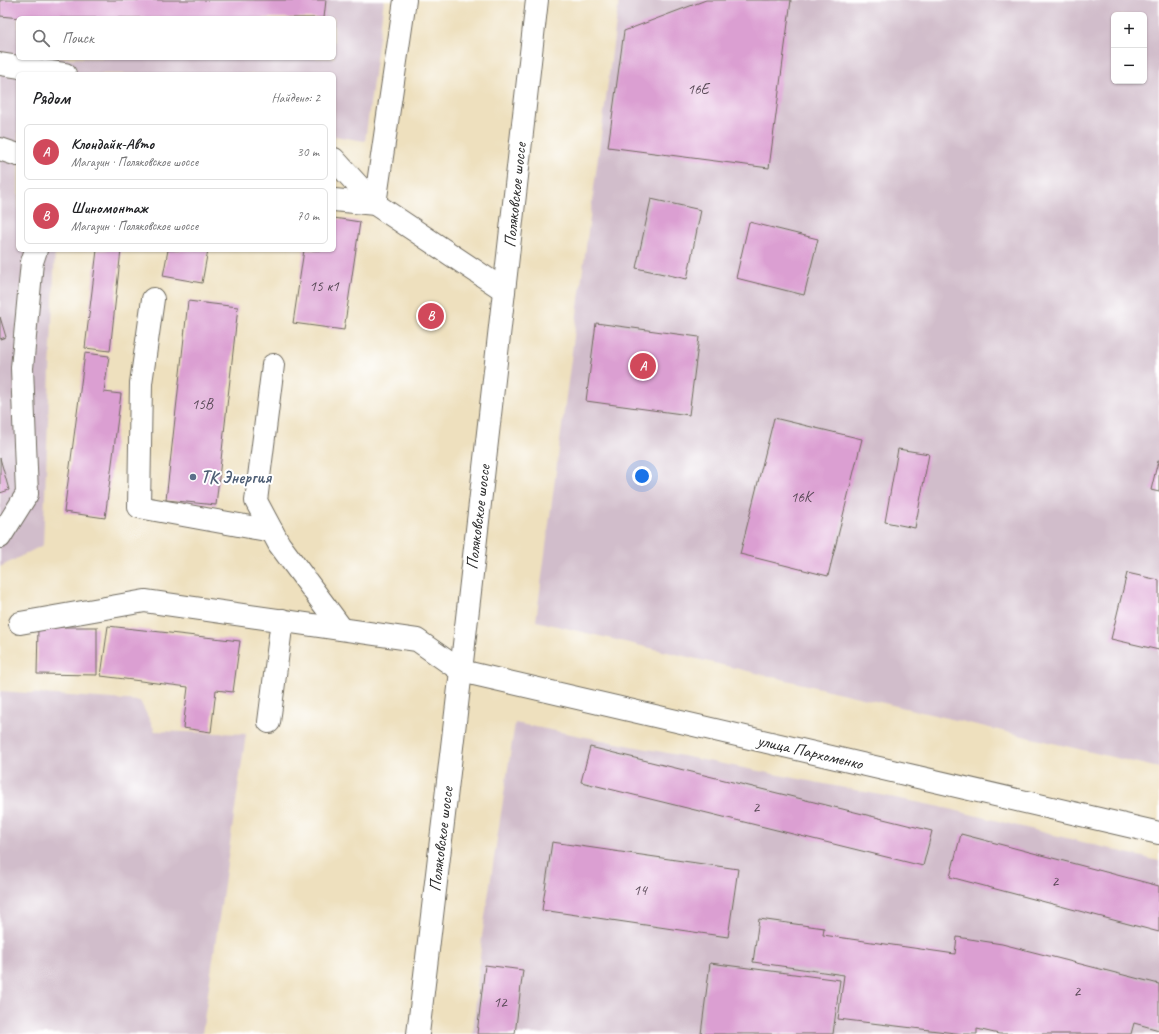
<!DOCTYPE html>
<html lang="ru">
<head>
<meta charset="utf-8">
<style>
	:root { --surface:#fff; --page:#f2f2f2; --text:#202124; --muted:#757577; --line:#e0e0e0; --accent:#d1495b }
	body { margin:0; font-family:Caveat,sans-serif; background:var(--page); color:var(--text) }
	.controls { position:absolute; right:12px; top:12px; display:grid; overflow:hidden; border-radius:6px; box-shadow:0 1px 3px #0004 }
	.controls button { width:36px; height:36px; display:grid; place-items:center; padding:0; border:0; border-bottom:1px solid var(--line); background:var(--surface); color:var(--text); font:20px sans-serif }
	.you { position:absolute; left:642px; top:476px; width:14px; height:14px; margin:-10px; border:3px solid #fff; border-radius:50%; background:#1a73e8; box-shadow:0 0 0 6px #1a73e833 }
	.badge { display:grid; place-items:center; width:26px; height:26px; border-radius:50%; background:var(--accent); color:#fff; font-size:13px; font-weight:700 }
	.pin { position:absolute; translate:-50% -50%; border:2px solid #fff; box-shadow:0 1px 4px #0006 }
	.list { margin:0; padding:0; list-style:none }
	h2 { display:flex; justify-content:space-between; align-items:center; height:52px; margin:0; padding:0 16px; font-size:17px }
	h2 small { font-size:13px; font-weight:400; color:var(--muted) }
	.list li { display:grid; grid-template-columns:26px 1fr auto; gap:12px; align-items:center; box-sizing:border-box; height:56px; margin:0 8px 8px; padding:0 8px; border:1px solid var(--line); border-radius:6px }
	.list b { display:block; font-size:15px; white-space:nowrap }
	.list p { margin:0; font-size:13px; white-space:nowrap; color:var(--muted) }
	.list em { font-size:13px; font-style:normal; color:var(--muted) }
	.icon { flex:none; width:22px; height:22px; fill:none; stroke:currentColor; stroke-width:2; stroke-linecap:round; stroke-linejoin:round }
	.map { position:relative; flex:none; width:1159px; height:1034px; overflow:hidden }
	.search { position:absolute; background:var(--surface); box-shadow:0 1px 3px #0004; left:16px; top:16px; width:320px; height:44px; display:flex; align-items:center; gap:10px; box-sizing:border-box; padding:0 14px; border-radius:6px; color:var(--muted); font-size:15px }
	.panel { position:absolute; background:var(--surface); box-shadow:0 1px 3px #0004; left:16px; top:72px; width:320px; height:180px; border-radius:6px }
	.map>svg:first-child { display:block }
	.industrial { fill:#d1bdcb; fill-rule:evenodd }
	.building { fill:#db9fd2 }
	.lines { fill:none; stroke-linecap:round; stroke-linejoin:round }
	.minor-casing { stroke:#6f6a5e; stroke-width:24 }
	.major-casing { stroke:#6f6a5e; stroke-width:24 }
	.minor { stroke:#fff; stroke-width:22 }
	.major { stroke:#fff; stroke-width:22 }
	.service-dot { fill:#5c6f8a; stroke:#fff; stroke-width:1.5 }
	.labels { text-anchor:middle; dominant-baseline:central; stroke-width:4; stroke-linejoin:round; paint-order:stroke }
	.number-label { font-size:15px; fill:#574855 }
	.street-label { font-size:17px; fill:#2b2b2b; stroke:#fff }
	.service-label { font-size:17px; font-weight:bold; fill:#4e5e75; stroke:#fff; text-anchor:start }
</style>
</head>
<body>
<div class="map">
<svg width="1159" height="1034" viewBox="0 0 1159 1034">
	<rect width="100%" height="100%" fill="#fff"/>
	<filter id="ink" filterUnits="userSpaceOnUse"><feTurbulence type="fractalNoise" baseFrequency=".025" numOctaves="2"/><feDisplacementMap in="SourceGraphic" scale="8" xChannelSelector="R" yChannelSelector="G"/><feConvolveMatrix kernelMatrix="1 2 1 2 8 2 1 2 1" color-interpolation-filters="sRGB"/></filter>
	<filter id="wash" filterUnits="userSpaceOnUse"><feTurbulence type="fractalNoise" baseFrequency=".012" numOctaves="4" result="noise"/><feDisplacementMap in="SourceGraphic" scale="16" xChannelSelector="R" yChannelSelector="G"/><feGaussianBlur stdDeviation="0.9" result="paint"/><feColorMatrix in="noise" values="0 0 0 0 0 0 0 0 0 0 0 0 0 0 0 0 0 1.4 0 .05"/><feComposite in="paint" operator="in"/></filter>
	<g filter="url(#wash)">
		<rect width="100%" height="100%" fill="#eee0be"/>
		<!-- industrial -->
		<g class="industrial">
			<path d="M0 0H384L365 141 334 136V74H18V250H55L43 545 0 567ZM18 18H334V58H18Z"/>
			<path d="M619 0H1159V768L536 621ZM1114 15H1144V81H1114Z"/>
			<polygon points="0,691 140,701 155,731 246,734 202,1034 0,1034"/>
			<polygon points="515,723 941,807 1159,861 1159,1034 473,1034 482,936"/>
		</g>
		<g id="blocks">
			<!-- building -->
			<g class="building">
				<polygon points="0,0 326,0 324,18 20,18 0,16"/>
				<polygon points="706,0 791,0 769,168 608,147 624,31"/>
				<polygon points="651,199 701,210 687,279 636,268"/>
				<polygon points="334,218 360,222 344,330 293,323 304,250 334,250"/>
				<polygon points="749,222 818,239 804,295 736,278"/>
				<polygon points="97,250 121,250 110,351 85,348"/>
				<polygon points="168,250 208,250 202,283 163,276"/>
				<polygon points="188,301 238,307 216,505 166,500"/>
				<polygon points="0,317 6,337 0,339"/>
				<polygon points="596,323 699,337 689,415 586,401"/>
				<polygon points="85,353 109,356 104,392 121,394 105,518 64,512"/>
				<polygon points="774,418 862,439 828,576 740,554"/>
				<polygon points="898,449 929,454 915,528 885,522"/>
				<polygon points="0,458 9,490 0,493"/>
				<polygon points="1158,461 1159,461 1159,492 1151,490"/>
				<polygon points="1127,573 1159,580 1159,650 1111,639"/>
				<polygon points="108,626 240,641 233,692 216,690 211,732 183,728 188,687 101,676"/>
				<polygon points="38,627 97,627 97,675 37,674"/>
				<polygon points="590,747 932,831 923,866 581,782"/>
				<polygon points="961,834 1159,886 1159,932 950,877"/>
				<polygon points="552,842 738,869 728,937 542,910"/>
				<polygon points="759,919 824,928 823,935 955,954 957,937 1002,944 1159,984 1159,1030 1134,1023 1131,1034 999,1034 977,1029 977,1034 963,1034 838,1019 844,975 753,962"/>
				<polygon points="710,963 840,980 833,1034 701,1034"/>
				<polygon points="485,965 523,970 515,1034 477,1034"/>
			</g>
		</g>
	</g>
	<g filter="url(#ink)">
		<use href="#blocks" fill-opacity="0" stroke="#6f6a5e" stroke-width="1"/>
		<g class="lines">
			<!-- minor casing -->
			<g class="minor-casing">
				<g id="minor">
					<polyline points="0,64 65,74"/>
					<polyline points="0,149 18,155"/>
					<polyline points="334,159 375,204"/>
					<polyline points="334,200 375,204 504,290"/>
					<polyline points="375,204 405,0"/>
					<polyline points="153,299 141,383 139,507 272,531"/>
					<polyline points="273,365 256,501 279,544 342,629"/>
					<polyline points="0,537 27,494 22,368 32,262 36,250"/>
					<polyline points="20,623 145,601 417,640 461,671 1159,833"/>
					<polyline points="269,722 282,620"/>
				</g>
			</g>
			<!-- major casing -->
			<g class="major-casing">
				<polyline id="major" points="418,1034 461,671 537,0"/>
			</g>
			<!-- minor -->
			<use href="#minor" class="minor"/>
			<!-- major -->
			<use href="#major" class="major"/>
		</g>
	</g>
	<!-- markers -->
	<circle class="service-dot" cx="193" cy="477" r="4"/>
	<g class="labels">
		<!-- number labels -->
		<g class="number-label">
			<text x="698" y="89">16Е</text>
			<text x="324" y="286">15 к1</text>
			<text x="202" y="404">15В</text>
			<text x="801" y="497">16К</text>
			<text x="756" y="807">2</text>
			<text x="1055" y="881">2</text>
			<text x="640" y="890">14</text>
			<text x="1077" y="991">2</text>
			<text x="500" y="1002">12</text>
		</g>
		<!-- street labels -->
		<g class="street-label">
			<text transform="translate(515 195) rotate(-84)">Поляковское шоссе</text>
			<text transform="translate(478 517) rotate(-83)">Поляковское шоссе</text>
			<text transform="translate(810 752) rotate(13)">улица Пархоменко</text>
			<text transform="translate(441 839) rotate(-83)">Поляковское шоссе</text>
		</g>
		<!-- service labels -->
		<g class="service-label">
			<text x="201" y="477">ТК Энергия</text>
		</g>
	</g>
</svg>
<div class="controls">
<button>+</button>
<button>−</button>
</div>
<div class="you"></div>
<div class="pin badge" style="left:643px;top:366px">A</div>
<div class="pin badge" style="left:431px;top:316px">B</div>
<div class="search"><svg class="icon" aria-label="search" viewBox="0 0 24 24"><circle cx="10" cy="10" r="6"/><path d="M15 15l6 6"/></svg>Поиск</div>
<section class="panel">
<h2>Рядом<small>Найдено: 2</small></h2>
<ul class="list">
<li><span class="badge">A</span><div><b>Клондайк-Авто</b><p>Магазин · Поляковское шоссе</p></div><em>30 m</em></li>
<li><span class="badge">B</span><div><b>Шиномонтаж</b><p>Магазин · Поляковское шоссе</p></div><em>70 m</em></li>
</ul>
</section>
</div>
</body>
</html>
